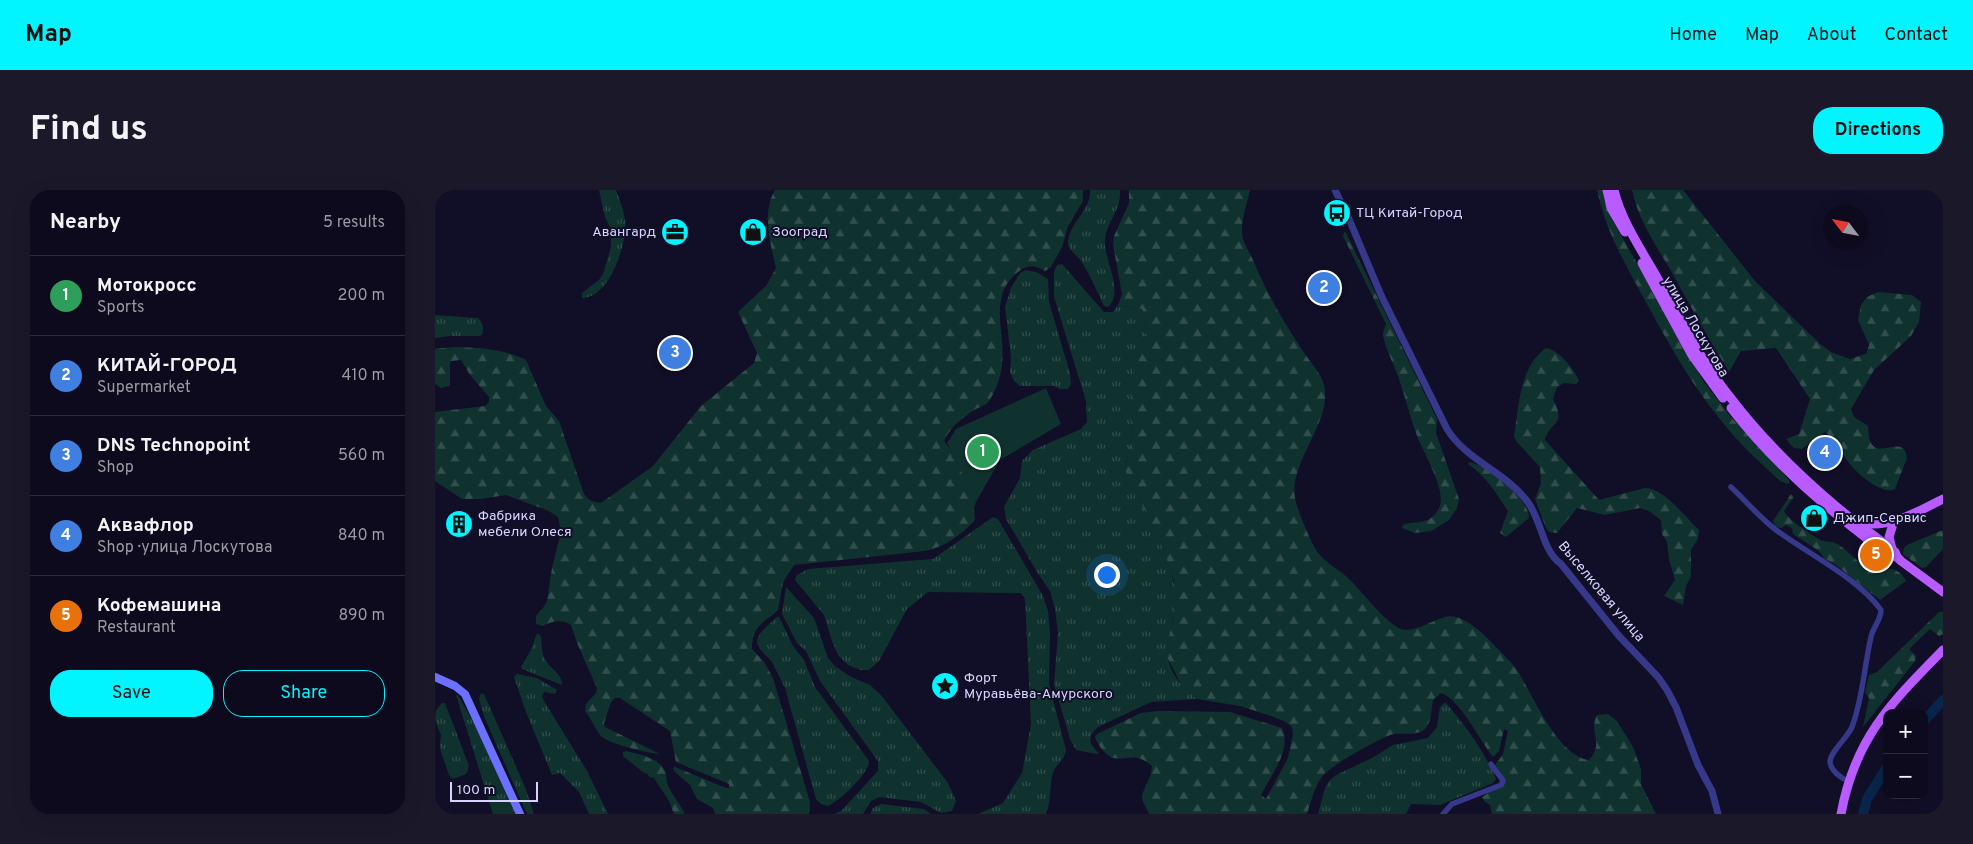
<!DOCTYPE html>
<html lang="en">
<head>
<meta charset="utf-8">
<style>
	:root { --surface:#0d0a1d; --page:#1b182a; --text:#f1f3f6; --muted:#9a9aa4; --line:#2d2b3b; --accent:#00f5ff }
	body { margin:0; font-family:Overpass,sans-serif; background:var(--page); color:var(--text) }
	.controls { position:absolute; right:15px; bottom:15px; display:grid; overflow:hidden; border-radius:10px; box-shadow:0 5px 20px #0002 }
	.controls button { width:45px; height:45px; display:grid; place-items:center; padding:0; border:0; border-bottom:1px solid var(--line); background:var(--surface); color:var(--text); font:25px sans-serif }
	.compass { position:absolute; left:1388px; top:15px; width:45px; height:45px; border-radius:50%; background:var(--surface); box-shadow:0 5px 20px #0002; rotate:302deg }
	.scale { position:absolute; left:15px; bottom:12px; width:88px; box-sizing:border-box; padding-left:5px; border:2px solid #d6d4ff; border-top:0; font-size:14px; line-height:18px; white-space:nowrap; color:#d6d4ff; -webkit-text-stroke:4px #110e27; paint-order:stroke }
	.you { position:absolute; left:671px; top:384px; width:18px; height:18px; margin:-12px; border:4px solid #fff; border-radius:50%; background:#1a73e8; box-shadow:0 0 0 8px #1a73e833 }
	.badge { display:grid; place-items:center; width:32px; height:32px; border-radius:50%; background:var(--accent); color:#fff; font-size:16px; font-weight:700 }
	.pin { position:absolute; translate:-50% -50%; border:2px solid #fff; box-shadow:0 1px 5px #0006 }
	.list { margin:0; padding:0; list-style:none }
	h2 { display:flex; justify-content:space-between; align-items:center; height:65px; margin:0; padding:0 20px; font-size:21px }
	h2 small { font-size:16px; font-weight:400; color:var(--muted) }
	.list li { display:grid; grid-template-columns:32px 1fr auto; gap:15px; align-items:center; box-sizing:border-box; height:80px; padding:0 20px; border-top:1px solid var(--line) }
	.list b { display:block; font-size:19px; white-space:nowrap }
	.list p { margin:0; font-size:16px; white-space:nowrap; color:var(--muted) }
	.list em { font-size:16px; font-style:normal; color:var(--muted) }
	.actions { display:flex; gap:10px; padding:15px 20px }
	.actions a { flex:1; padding:11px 0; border:1px solid var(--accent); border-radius:20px; text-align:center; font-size:18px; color:var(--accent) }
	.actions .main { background:var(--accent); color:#111 }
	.map { position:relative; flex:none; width:1508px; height:624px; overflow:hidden; border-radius:20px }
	header { display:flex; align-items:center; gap:30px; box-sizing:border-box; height:70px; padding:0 25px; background:var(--accent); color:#111 }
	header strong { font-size:24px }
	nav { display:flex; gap:28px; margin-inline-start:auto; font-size:18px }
	.intro { display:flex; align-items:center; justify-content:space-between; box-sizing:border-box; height:120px; padding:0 30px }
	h1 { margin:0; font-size:35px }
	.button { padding:12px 22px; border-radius:20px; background:var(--accent); color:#111; font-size:18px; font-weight:700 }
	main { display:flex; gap:30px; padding:0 30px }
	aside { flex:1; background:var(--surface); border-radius:20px; box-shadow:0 5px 20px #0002 }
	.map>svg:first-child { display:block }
	.grass { fill:url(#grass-tufts) }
	.forest { fill:url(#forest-firs) }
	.pitch { fill:#10322f }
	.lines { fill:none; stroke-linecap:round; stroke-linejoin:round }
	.river { stroke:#09254b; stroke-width:10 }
	.minor { stroke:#363889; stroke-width:5.5 }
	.tertiary { stroke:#363889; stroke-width:7 }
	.secondary { stroke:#6b70ff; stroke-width:8 }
	.primary { stroke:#b85bff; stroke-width:9 }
	.labels { text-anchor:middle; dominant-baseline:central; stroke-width:4; stroke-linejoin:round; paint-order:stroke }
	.poi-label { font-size:14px; fill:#d6d4ff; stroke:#110e27; text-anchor:start }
	.street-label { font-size:14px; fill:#d6d4ff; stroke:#110e27 }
</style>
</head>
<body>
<header>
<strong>Map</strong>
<nav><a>Home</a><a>Map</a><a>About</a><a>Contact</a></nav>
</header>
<div class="intro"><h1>Find us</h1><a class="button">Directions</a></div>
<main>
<aside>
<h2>Nearby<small>5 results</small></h2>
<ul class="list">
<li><span class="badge" style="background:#2e9e5b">1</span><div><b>Мотокросс</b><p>Sports</p></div><em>200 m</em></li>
<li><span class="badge" style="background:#3f7fe0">2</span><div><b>КИТАЙ-ГОРОД</b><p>Supermarket</p></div><em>410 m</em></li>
<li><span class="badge" style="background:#3f7fe0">3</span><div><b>DNS Technopoint</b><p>Shop</p></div><em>560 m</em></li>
<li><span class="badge" style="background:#3f7fe0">4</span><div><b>Аквафлор</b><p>Shop · улица Лоскутова</p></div><em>840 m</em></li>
<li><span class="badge" style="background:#e8710a">5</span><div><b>Кофемашина</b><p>Restaurant</p></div><em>890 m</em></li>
</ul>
<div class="actions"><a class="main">Save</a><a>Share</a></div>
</aside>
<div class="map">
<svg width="1508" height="624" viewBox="0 0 1508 624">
	<defs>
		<pattern id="grass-tufts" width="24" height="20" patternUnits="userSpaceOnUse" patternTransform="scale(1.25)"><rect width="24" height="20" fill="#10322f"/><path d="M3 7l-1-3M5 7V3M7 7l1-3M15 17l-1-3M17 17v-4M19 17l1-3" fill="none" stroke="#324f4e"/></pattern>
		<pattern id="forest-firs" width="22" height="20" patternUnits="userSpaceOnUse" patternTransform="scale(1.25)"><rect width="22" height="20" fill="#10322f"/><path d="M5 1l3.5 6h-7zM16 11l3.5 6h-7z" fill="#324f4e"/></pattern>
	</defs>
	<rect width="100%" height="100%" fill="#110e27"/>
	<!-- grass -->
	<g class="grass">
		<path d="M164 0H181C184 9 189 20 190 30 193 52 175 108 147 108V103L164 90 168 84 176 57V39L170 27Z"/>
		<path d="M655 0H685C685 5 685 11 683 16 679 27 669 40 670 53 670 70 689 103 673 117L669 116C662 101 655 85 646 71 643 66 633 60 633 53 634 32 656 21 655 0Z"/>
		<path d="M627 74 669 122H678L683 115 707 119C717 141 704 161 700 182 695 204 698 226 696 248 695 260 690 270 691 282 697 292 701 303 706 313 718 338 733 363 738 390 749 443 706 464 762 509L716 512 665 536C658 541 654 545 656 554L664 564H662L641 560 635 549 619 494 623 443 620 419 615 401 602 382 571 329 569 317 585 288 587 271 598 260 646 239 652 232 651 211 619 107V82L622 75Z"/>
		<polygon points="591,80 601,82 613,89 614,112 635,183 636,194 633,199 625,199 619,196 585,196 579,191 575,182 576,167 570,117 576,98 585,83"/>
		<path d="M0 125 43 128C48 133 49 138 47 145L44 146H14L0 148Z"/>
		<path d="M558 327 563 329 608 406 613 421 615 443 614 494 631 560C630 569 623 573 619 580 614 590 617 610 611 624H543L568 613 587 583 596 534 590 409 586 403 493 402 472 419 444 471 434 480H425L413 475 403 465 397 451 389 425 360 390 361 386 373 379 498 369Z"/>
		<polygon points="351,397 379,428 393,468 401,477 416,487 435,495 446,505 513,593 521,611 517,621 506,623 486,612 444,607 436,611 428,624 399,624 406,621 443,581 443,571 385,491 371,461 362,453 347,424"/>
		<path d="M342 427H344L358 456 369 470 380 497 434 571C434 584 404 611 393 616L386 614 381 609 350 498 337 472 325 459 322 453 323 447 327 441Z"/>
		<path d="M102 443 106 446C107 454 106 464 111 471 116 479 128 485 127 495L87 479 86 477 96 460Z"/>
		<polygon points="82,484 102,488 122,500 120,504 109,502 107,506 109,511 152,581 173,624 154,624 144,602 125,583 117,585 91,522 79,487"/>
		<polygon points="46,503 49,504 90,597 99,624 93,624 90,620 49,526 44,509"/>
		<polygon points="23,505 47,548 80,624 58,624 22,508 21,506"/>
		<polygon points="7,513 10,513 34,576 31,584 18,589 14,585 6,562 5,555 6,545 0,530 1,520"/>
		<path d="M1009 513H1011C1031 537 1049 560 1061 589L1058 593 1005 615 976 614 971 624H883L890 598 894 591 901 585 937 568 958 555 993 548 1002 537 1005 517Z"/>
		<polygon points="446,614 489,619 496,624 435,624 438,618"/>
	</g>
	<!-- forest -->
	<g class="forest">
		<path d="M340 0H648V11L633 36 627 57 616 77 610 81C599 75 593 74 583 82 552 106 571 143 567 175 566 186 560 203 554 211 551 215 545 217 541 219 528 227 515 237 509 251L544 299 539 319 540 330C527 344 510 357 490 361L359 375 348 392 343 420C328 434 317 435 317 459L329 472 338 488 375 612 374 624H280L278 618 262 609 255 595 239 581 238 578 240 577 291 598H294V594L241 572 235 541 185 508H180L176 512 169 533 170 537 225 564C214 563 172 554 165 545 159 537 156 528 150 521L151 514 161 503 162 498 142 453 136 435C127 429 117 431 108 436L101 434V426L108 418 112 411 117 378 126 342 123 327 114 321 71 305 46 309H27L0 291V222L50 216 54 212V207L35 185 26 170 16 171 15 173V196L6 198 0 194V159C25 155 69 158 91 170L111 216 124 231 149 304C154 311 158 312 166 313L218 276 266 216 319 173 322 163 303 122 331 96 341 78C336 55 326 22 340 0Z"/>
		<path d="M694 0H815C812 16 804 33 808 49 810 56 815 63 818 70 831 101 847 130 866 158 872 168 880 176 886 187 905 225 853 269 860 308 862 319 877 356 884 364 892 374 905 380 914 389 927 401 950 433 966 439 973 441 979 439 985 437 993 434 1002 429 1010 427 1029 422 1052 448 1064 460 1070 466 1077 473 1082 480 1098 505 1123 567 1154 570 1170 553 1153 541 1162 525L1173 524 1182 531 1198 557 1206 579V594L1221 624H1057L1055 615 1050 612 1047 607 1069 593 1060 575 1068 564 1073 541 1069 539 1064 561 1058 567C1046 552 1024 508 1006 503L998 510C996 519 997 532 990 539 982 546 969 543 959 544 946 547 894 576 886 588 879 598 876 612 872 624H714C712 619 708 613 707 608 706 602 717 588 717 576 699 561 695 571 678 568 671 566 661 553 660 546L664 543 706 523 723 521 795 522 847 538C857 560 836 585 826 605L831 609 853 568 858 544 857 537 851 532 836 526 805 516 762 509 747 496 732 467V454L738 430 739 391 728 358 691 282C690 270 695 260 696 248 698 228 694 206 698 186 703 164 717 142 707 119L683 115 687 104 678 55 679 46 694 13Z"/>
		<path d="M1162 0H1168L1169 10 1178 31 1269 192 1296 227 1353 289 1355 292 1353 294 1345 291C1326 273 1305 255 1289 234 1256 195 1231 149 1207 105 1187 68 1171 41 1162 0Z"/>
		<path d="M1197 0H1248L1320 91 1385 154 1396 162 1415 169 1431 164 1434 155 1423 130 1426 115 1432 107 1443 102 1477 105 1486 112 1484 132 1476 146 1439 180 1416 219 1419 227 1433 236C1434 241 1433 249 1436 253 1445 269 1469 243 1472 268L1460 299C1447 306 1422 283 1414 273 1406 262 1401 250 1390 242L1371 256 1367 259 1359 258 1351 249 1364 244 1375 209 1341 158 1306 161 1294 182C1273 148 1254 114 1235 79 1220 54 1203 29 1197 0Z"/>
		<path d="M910 41 1002 229 1001 243 1024 309 1022 318 1014 330 996 341 980 343 967 338 968 335C982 330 995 336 1004 318 1013 302 987 260 981 243 975 227 971 209 965 192 961 178 950 159 948 145 948 141 950 138 951 134L908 46Z"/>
		<path d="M1111 158C1123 159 1140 180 1144 191L1141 194 1129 193 1122 197 1118 209C1132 237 1116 229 1110 250L1164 310 1210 298C1229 298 1250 327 1264 340L1263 349 1256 360V386L1251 396 1248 415 1229 406 1240 390 1234 369 1232 352 1227 344 1226 330 1214 321 1205 318 1170 325 1142 318 1122 343 1114 342 1111 338 1100 309 1106 293 1105 277 1081 251 1079 246C1084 217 1084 177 1111 158Z"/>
		<path d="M1034 272C1052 275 1095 310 1094 328L1071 347 1065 343 1073 321C1061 303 1051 286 1033 274Z"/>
		<path d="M1356 304 1359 307 1349 321C1351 328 1380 348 1388 351 1392 352 1396 351 1400 353 1410 357 1417 368 1428 374 1443 381 1462 372 1471 391L1445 410 1401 375 1389 368 1384 361 1358 344 1357 338 1351 335 1346 338 1340 336 1338 331Z"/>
		<polygon points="1508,340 1508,359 1491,377 1487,378 1468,364 1469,358 1472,355"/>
		<polygon points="1504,422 1508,422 1508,444 1504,446 1495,439 1475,458 1475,460 1481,466 1480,471 1428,537 1434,508 1430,502 1434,485 1441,483"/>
		<path d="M191 561C204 564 224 568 230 581 232 586 231 591 233 596 238 606 245 614 250 624H239L234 611 219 588 214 587 213 584 209 583 188 566V562Z"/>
	</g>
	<!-- pitch -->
	<polygon class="pitch" points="611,198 626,234 565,270 541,312 512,253 521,239"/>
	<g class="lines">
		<!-- river -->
		<g class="river">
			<polyline points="1489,531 1508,510"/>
			<polyline points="1428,624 1432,609 1452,577"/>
		</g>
		<!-- minor -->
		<g class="minor">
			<path d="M1296 297C1311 311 1325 328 1341 340 1373 364 1423 388 1446 420 1446 430 1438 437 1436 447 1429 477 1428 508 1417 537 1413 547 1395 562 1395 572 1396 581 1406 588 1413 591"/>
			<path d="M1008 624 1017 614 1066 595 1068 591C1066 586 1059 580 1056 574"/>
		</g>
		<!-- tertiary -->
		<path class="tertiary" d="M900 0 914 29 946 105 1012 239C1032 271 1069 281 1092 311 1107 330 1107 361 1126 374L1184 446 1223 487 1232 500 1241 517 1263 575 1277 601 1283 624"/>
		<!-- secondary -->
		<polyline class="secondary" points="0,487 20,496 30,504 85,624"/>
		<!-- primary -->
		<g class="primary">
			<polyline points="1172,0 1176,18 1190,42"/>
			<path d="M1179 0C1187 33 1208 62 1224 91 1246 131 1266 171 1295 207 1326 248 1364 285 1403 318 1421 333 1442 347 1460 362L1462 367 1466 371 1508 402"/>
			<polyline points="1207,73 1257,165 1288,208"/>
			<path d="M1296 218C1333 266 1378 307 1426 344 1436 352 1449 365 1462 367"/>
			<path d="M1423 332C1454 340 1481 322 1508 309"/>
			<polyline points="1457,359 1454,347 1459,331"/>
			<path d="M1406 624C1420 548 1456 513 1508 460"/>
		</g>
	</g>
	<!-- icons -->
	<defs>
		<g id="bus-disc" transform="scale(1.4375)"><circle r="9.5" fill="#00f5ff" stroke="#110e27"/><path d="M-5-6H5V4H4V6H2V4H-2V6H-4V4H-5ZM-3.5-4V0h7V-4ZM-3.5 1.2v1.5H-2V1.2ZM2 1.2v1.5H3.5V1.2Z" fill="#111"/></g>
		<g id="office-disc" transform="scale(1.4375)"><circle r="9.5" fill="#00f5ff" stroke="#110e27"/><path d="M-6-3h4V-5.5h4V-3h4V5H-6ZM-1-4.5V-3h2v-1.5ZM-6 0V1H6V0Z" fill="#111"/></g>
		<g id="shop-disc" transform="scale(1.4375)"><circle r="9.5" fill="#00f5ff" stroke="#110e27"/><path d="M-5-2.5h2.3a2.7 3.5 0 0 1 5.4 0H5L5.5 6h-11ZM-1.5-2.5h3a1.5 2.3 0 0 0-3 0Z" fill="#111"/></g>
		<g id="building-disc" transform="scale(1.4375)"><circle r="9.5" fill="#00f5ff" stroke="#110e27"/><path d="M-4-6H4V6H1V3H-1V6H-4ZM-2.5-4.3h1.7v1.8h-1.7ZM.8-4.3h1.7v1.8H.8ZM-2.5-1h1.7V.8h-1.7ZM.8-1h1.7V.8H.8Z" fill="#111"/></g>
		<g id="sight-disc" transform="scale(1.4375)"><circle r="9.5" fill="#00f5ff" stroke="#110e27"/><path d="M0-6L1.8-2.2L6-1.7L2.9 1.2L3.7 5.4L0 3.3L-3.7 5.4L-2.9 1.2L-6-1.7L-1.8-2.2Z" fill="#111"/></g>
	</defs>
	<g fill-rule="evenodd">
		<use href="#bus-disc" x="902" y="23"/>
		<use href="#office-disc" x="240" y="42"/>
		<use href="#shop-disc" x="318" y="42"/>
		<use href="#shop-disc" x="1379" y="328"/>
		<use href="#building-disc" x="24" y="334"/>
		<use href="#sight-disc" x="510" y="496"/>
	</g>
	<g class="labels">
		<!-- poi labels -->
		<g class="poi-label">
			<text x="921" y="23">ТЦ Китай-Город</text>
			<text x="221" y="42" text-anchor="end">Авангард</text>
			<text x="337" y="42">Зооград</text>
			<text x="43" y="326">Фабрика<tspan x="43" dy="16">мебели Олеся</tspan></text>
			<text x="1398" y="328">Джип-Сервис</text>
			<text x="529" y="488">Форт<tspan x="529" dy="16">Муравьёва-Амурского</tspan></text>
		</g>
		<!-- street labels -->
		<g class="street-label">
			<text transform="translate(1260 137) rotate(59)">улица Лоскутова</text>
			<text transform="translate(1166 402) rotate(50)">Выселковая улица</text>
		</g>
	</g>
</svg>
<div class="controls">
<button>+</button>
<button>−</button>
</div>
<svg class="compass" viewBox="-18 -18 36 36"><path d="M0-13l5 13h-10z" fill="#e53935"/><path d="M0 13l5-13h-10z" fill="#9a9aa4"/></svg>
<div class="scale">100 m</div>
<div class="you"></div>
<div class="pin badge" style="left:548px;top:262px;background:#2e9e5b">1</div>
<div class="pin badge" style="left:889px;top:98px;background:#3f7fe0">2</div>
<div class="pin badge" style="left:240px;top:163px;background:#3f7fe0">3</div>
<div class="pin badge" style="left:1390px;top:263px;background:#3f7fe0">4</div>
<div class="pin badge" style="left:1441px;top:365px;background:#e8710a">5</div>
</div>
</main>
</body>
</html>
